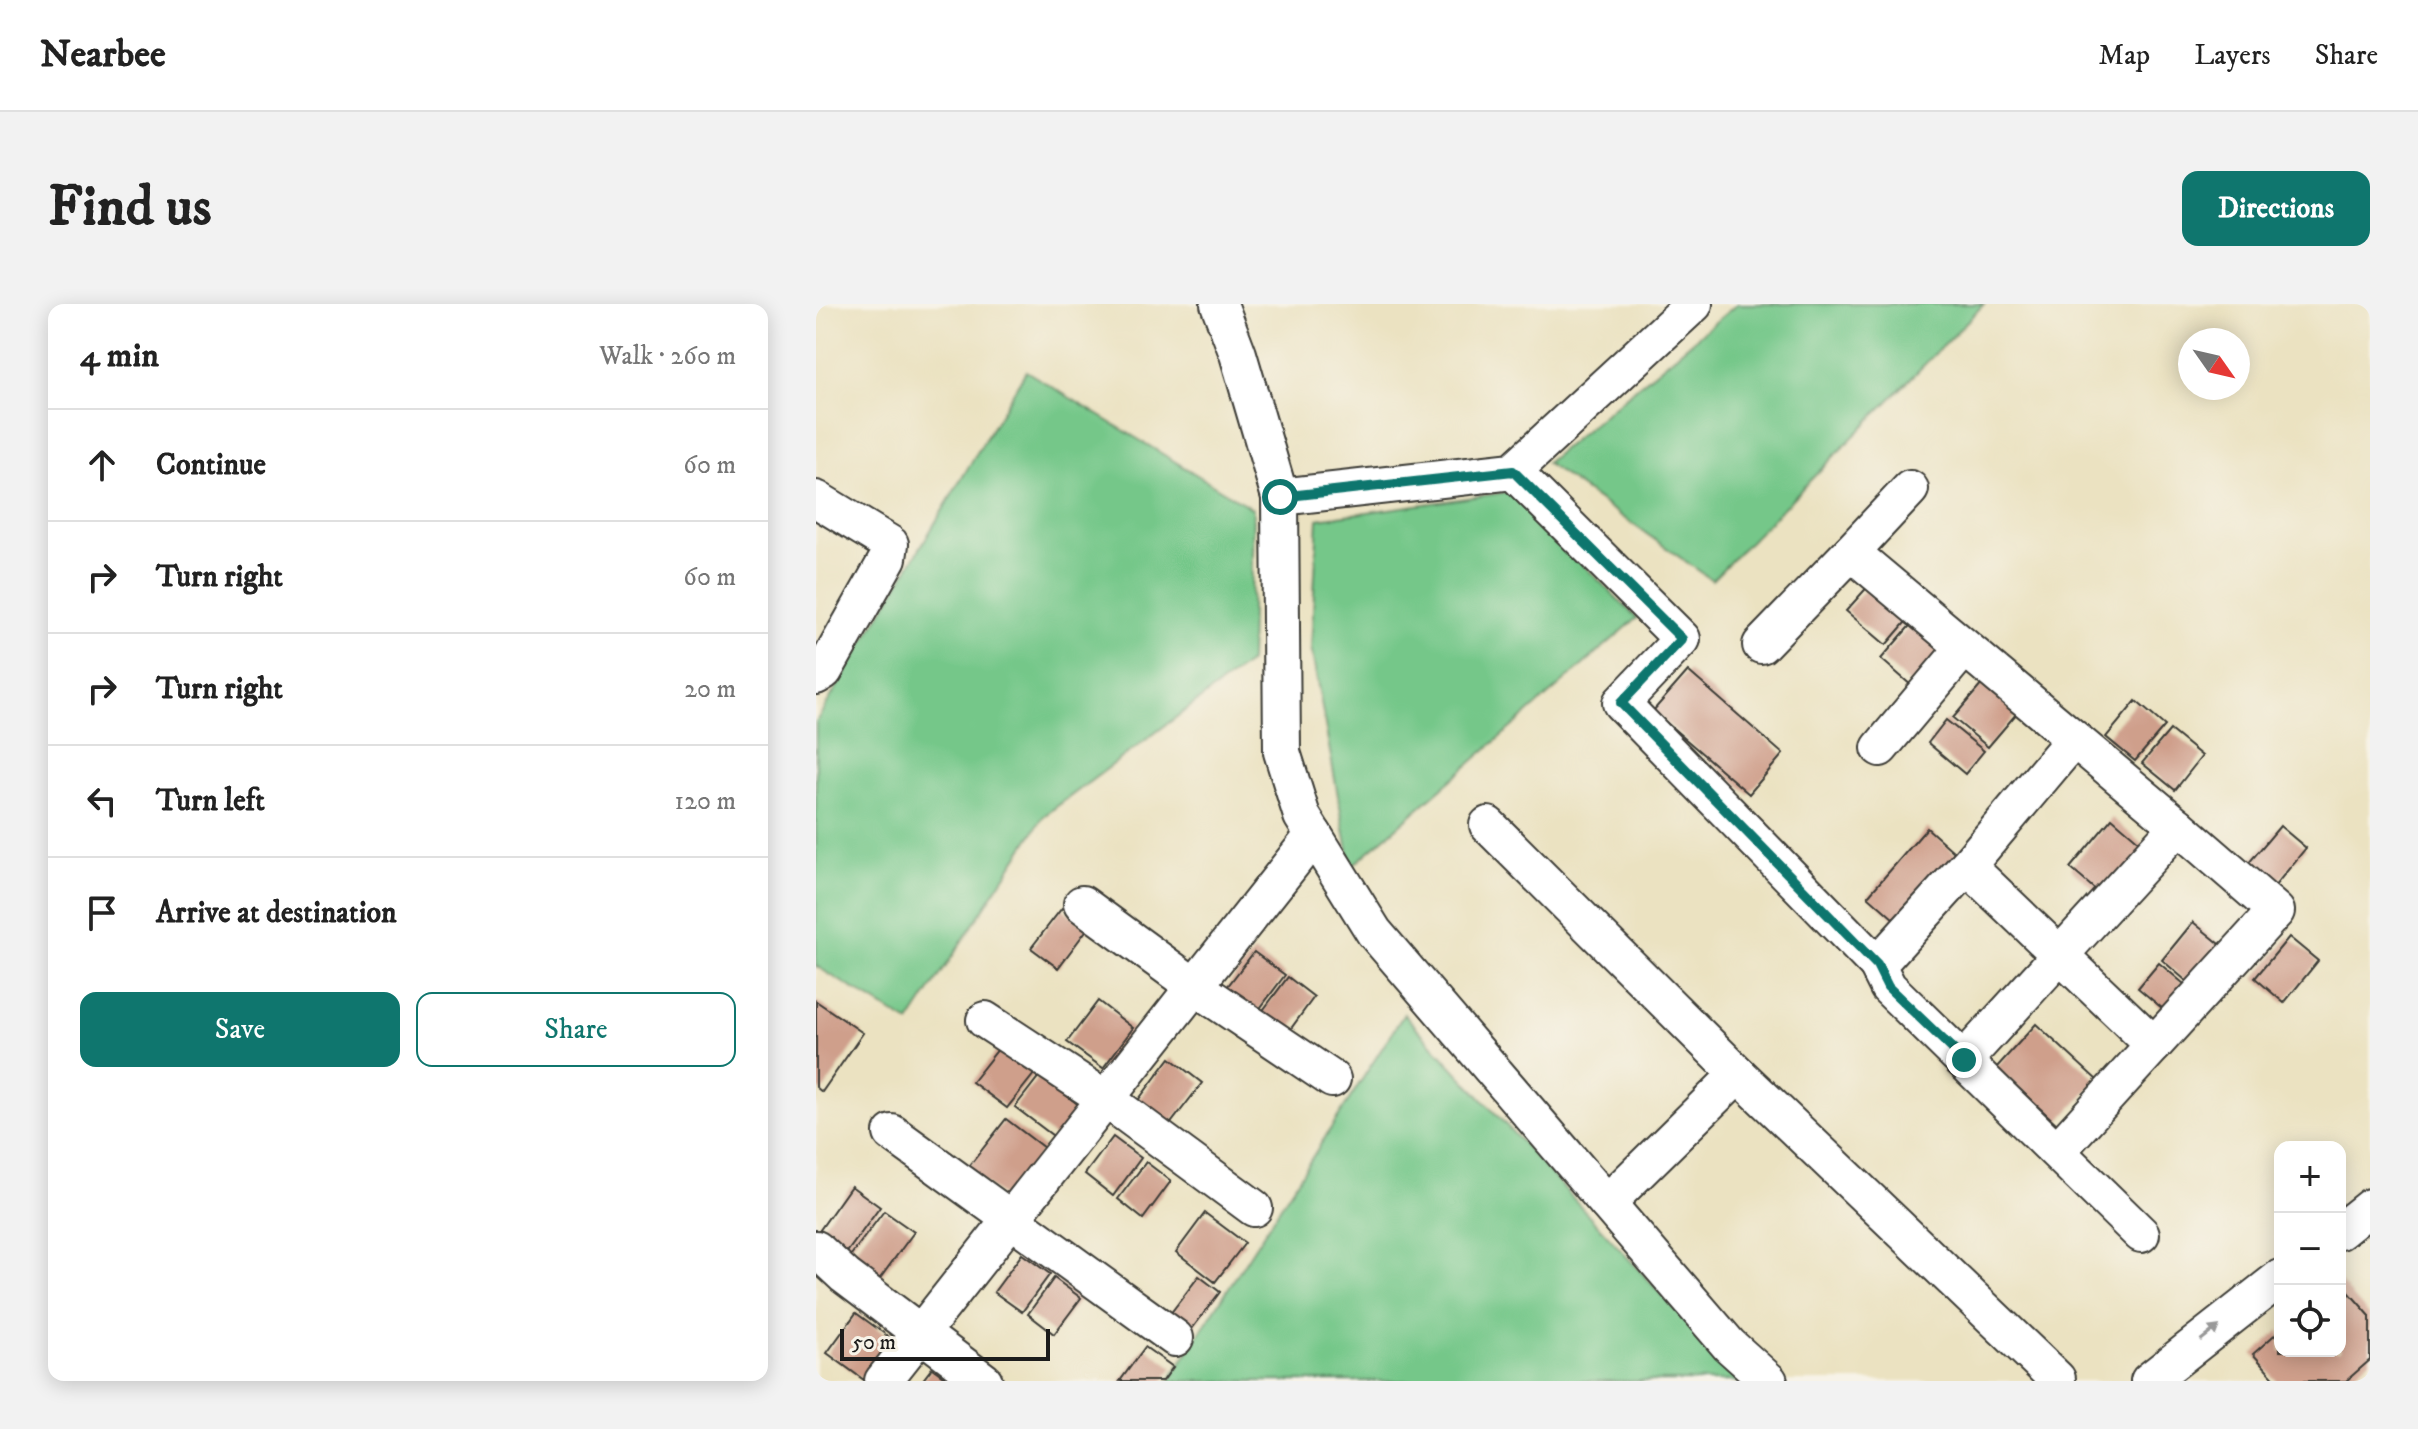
<!DOCTYPE html>
<html lang="en">
<head>
<meta charset="utf-8">
<style>
	:root { --surface:#fff; --page:#f2f2f2; --text:#222; --muted:#767676; --line:#e0e0e0; --accent:#0f766e }
	body { margin:0; font-family:"IM FELL DW Pica",serif; background:var(--page); color:var(--text) }
	.controls { position:absolute; right:24px; bottom:24px; display:grid; overflow:hidden; border-radius:16px; box-shadow:0 4px 20px #0003 }
	.controls button { width:72px; height:72px; display:grid; place-items:center; padding:0; border:0; border-bottom:2px solid var(--line); background:var(--surface); color:var(--text); font:40px sans-serif }
	.compass { position:absolute; left:1362px; top:24px; width:72px; height:72px; border-radius:50%; background:var(--surface); box-shadow:0 4px 20px #0003; rotate:124deg }
	.scale { position:absolute; left:24px; bottom:20px; width:210px; box-sizing:border-box; padding-left:8px; border:4px solid #1c1c1c; border-top:0; font-size:22px; line-height:28px; white-space:nowrap; color:#1c1c1c; -webkit-text-stroke:6px #f7f3e8; paint-order:stroke }
	.stop { position:absolute; width:24px; height:24px; margin:-18px; border:6px solid #0f766e; border-radius:50%; background:#fff }
	.stop.end { background:#0f766e; border-color:#fff; box-shadow:0 2px 8px #0008 }
	.list { margin:0; padding:0; list-style:none }
	h2 { display:flex; justify-content:space-between; align-items:center; height:104px; margin:0; padding:0 32px; font-size:34px }
	h2 small { font-size:26px; font-weight:400; color:var(--muted) }
	.list li { display:grid; grid-template-columns:52px 1fr auto; gap:24px; align-items:center; box-sizing:border-box; height:112px; padding:0 32px; border-top:2px solid var(--line) }
	.list b { display:block; font-size:30px; white-space:nowrap }
	.list em { font-size:26px; font-style:normal; color:var(--muted) }
	.actions { display:flex; gap:16px; padding:24px 32px }
	.actions a { flex:1; padding:18px 0; border:2px solid var(--accent); border-radius:16px; text-align:center; font-size:28px; color:var(--accent) }
	.actions .main { background:var(--accent); color:#fff }
	.icon { flex:none; width:44px; height:44px; fill:none; stroke:currentColor; stroke-width:2; stroke-linecap:round; stroke-linejoin:round }
	.map { position:relative; flex:none; width:1554px; height:1077px; overflow:hidden; border-radius:16px }
	header { display:flex; align-items:center; gap:48px; box-sizing:border-box; height:112px; padding:0 40px; background:var(--surface); border-bottom:2px solid var(--line) }
	header strong { font-size:38px }
	nav { display:flex; gap:44px; margin-inline-start:auto; font-size:28px }
	.intro { display:flex; align-items:center; justify-content:space-between; box-sizing:border-box; height:192px; padding:0 48px }
	h1 { margin:0; font-size:56px }
	.button { padding:20px 36px; border-radius:16px; background:var(--accent); color:#fff; font-size:28px; font-weight:700 }
	main { display:flex; gap:48px; padding:0 48px }
	aside { flex:1; background:var(--surface); border-radius:16px; box-shadow:0 4px 20px #0003 }
	.map>svg:first-child { display:block }
	.green { fill:#75c789; stroke:#487252; stroke-width:2 }
	.building { fill:#cf9f8b }
	.lines { fill:none; stroke-linecap:round; stroke-linejoin:round }
	.minor-casing { stroke:#3b3a35; stroke-width:40 }
	.minor { stroke:#fff; stroke-width:36 }
	.oneway { fill:#999 }
	.route { stroke:#0f766e; stroke-width:10 }
</style>
</head>
<body>
<header>
<strong>Nearbee</strong>
<nav><a>Map</a><a>Layers</a><a>Share</a></nav>
</header>
<div class="intro"><h1>Find us</h1><a class="button">Directions</a></div>
<main>
<aside>
<h2>4 min<small>Walk · 260 m</small></h2>
<ul class="list">
<li><svg class="icon" aria-label="ahead" viewBox="0 0 24 24"><path d="M12 20V5M6 11l6-6 6 6"/></svg><div><b>Continue</b></div><em>60 m</em></li>
<li><svg class="icon" aria-label="right" viewBox="0 0 24 24"><path d="M7 20v-9h11M14 6l5 5-5 5"/></svg><div><b>Turn right</b></div><em>60 m</em></li>
<li><svg class="icon" aria-label="right" viewBox="0 0 24 24"><path d="M7 20v-9h11M14 6l5 5-5 5"/></svg><div><b>Turn right</b></div><em>20 m</em></li>
<li><svg class="icon" aria-label="left" viewBox="0 0 24 24"><path d="M17 20v-9H6M10 6l-5 5 5 5"/></svg><div><b>Turn left</b></div><em>120 m</em></li>
<li><svg class="icon" aria-label="arrive" viewBox="0 0 24 24"><path d="M6 21V4h12l-3 4 3 4H6"/></svg><div><b>Arrive at destination</b></div></li>
</ul>
<div class="actions"><a class="main">Save</a><a>Share</a></div>
</aside>
<div class="map">
<svg width="1554" height="1077" viewBox="0 0 1554 1077">
	<rect width="100%" height="100%" fill="#f7f3e8"/>
	<filter id="ink" filterUnits="userSpaceOnUse"><feTurbulence type="fractalNoise" baseFrequency=".0125" numOctaves="2"/><feDisplacementMap in="SourceGraphic" scale="16" xChannelSelector="R" yChannelSelector="G"/><feConvolveMatrix kernelMatrix="1 2 1 2 8 2 1 2 1" color-interpolation-filters="sRGB"/></filter>
	<filter id="wash" filterUnits="userSpaceOnUse"><feTurbulence type="fractalNoise" baseFrequency=".006" numOctaves="4" result="noise"/><feDisplacementMap in="SourceGraphic" scale="32" xChannelSelector="R" yChannelSelector="G"/><feGaussianBlur stdDeviation="1.8" result="paint"/><feColorMatrix in="noise" values="0 0 0 0 0 0 0 0 0 0 0 0 0 0 0 0 0 1.4 0 .05"/><feComposite in="paint" operator="in"/></filter>
	<g filter="url(#wash)">
		<rect width="100%" height="100%" fill="#ebe2c1"/>
		<!-- green -->
		<g class="green">
			<polygon points="921,0 1168,0 896,276 730,159"/>
			<polygon points="210,67 437,205 434,358 228,512 93,719 0,662 0,418"/>
			<polygon points="693,188 821,314 535,563 495,344 502,215"/>
			<polygon points="588,710 925,1077 353,1077"/>
		</g>
		<g id="blocks">
			<!-- building -->
			<g class="building">
				<polygon points="1055,279 1094,313 1070,341 1030,307"/>
				<polygon points="1098,317 1129,344 1096,382 1065,355"/>
				<polygon points="872,367 967,450 933,490 837,407"/>
				<polygon points="1166,380 1201,409 1172,443 1137,414"/>
				<polygon points="1320,397 1349,422 1319,457 1290,433"/>
				<polygon points="1130,416 1168,447 1149,470 1112,439"/>
				<polygon points="1354,426 1386,452 1359,486 1326,459"/>
				<polygon points="1296,514 1332,545 1290,595 1254,564"/>
				<polygon points="1464,522 1490,544 1458,583 1431,561"/>
				<polygon points="1111,524 1146,555 1087,623 1052,592"/>
				<polygon points="246,604 272,624 242,664 215,644"/>
				<polygon points="1377,618 1415,649 1383,688 1346,656"/>
				<polygon points="1473,633 1502,657 1468,699 1439,674"/>
				<polygon points="438,648 469,671 439,711 408,687"/>
				<polygon points="1343,659 1380,690 1359,715 1322,684"/>
				<polygon points="472,673 498,693 468,734 442,713"/>
				<polygon points="0,697 47,729 6,788 0,783"/>
				<polygon points="282,697 317,724 287,764 251,738"/>
				<polygon points="1220,720 1281,776 1241,820 1180,764"/>
				<polygon points="183,744 218,770 191,804 156,778"/>
				<polygon points="354,754 386,779 349,827 317,803"/>
				<polygon points="224,771 264,802 240,834 199,803"/>
				<polygon points="190,815 228,844 189,895 151,865"/>
				<polygon points="297,833 325,854 297,892 269,870"/>
				<polygon points="330,858 355,877 327,915 302,895"/>
				<polygon points="35,882 64,903 29,951 1,930"/>
				<polygon points="68,907 98,928 62,977 32,955"/>
				<polygon points="389,909 429,939 399,978 360,948"/>
				<polygon points="206,950 234,970 206,1008 178,988"/>
				<polygon points="383,972 404,988 372,1030 351,1014"/>
				<polygon points="238,974 265,994 238,1030 212,1010"/>
				<polygon points="1524,978 1554,1012 1554,1056 1530,1077 1461,1077 1437,1050 1464,1026 1464,1047 1524,1047"/>
				<polygon points="40,1009 77,1036 48,1076 11,1049"/>
				<polygon points="329,1043 357,1063 347,1077 304,1077"/>
				<polygon points="116,1064 134,1077 106,1077"/>
			</g>
		</g>
	</g>
	<g filter="url(#ink)">
		<use href="#blocks" fill-opacity="0" stroke="#3b3a35" stroke-width="2"/>
		<g class="lines">
			<!-- minor casing -->
			<g class="minor-casing">
				<g id="minor">
					<polyline points="403,0 422,50 464,193 466,448 486,512 558,628 913,1041 953,1077"/>
					<polyline points="697,167 866,335 805,399 1061,661"/>
					<polyline points="1094,185 1035,248 1362,522 1460,607 1241,847"/>
					<polyline points="464,193 697,167 878,0"/>
					<polyline points="0,195 74,240 72,254 8,367 0,372"/>
					<polyline points="945,341 1035,248"/>
					<polyline points="1258,435 1151,562 1061,661 1072,683 1325,930"/>
					<polyline points="1064,444 1148,344"/>
					<polyline points="672,521 922,770"/>
					<polyline points="1151,562 1338,741"/>
					<polyline points="266,600 378,682 516,775"/>
					<polyline points="169,716 290,795 438,904"/>
					<polyline points="1148,756 1362,522"/>
					<polyline points="76,829 359,1034"/>
					<polyline points="791,899 922,770 1241,1075"/>
					<polyline points="1524,927 1554,903"/>
					<polyline points="0,945 29,972 168,1077"/>
					<polyline points="67,1077 498,531"/>
					<polyline points="1333,1077 1464,974"/>
				</g>
			</g>
			<!-- minor -->
			<use href="#minor" class="minor"/>
		</g>
		<!-- one-way arrows -->
		<defs><path id="oneway-solid" d="M-6-.8H1V-3.2L6.5 0L1 3.2V.8H-6Z" transform="scale(2)"/></defs>
		<use class="oneway" href="#oneway-solid" transform="translate(1394 1029) rotate(-38)"/>
	</g>
	<g class="lines" filter="url(#ink)">
		<!-- route -->
		<polyline class="route" points="464,193 697,167 866,335 805,399 1061,661 1072,683 1148,756"/>
	</g>
</svg>
<div class="controls">
<button>+</button>
<button>−</button>
<button><svg class="icon" aria-label="locate" viewBox="0 0 24 24"><circle cx="12" cy="12" r="6"/><path d="M12 2v4M12 18v4M2 12h4M18 12h4"/></svg></button>
</div>
<svg class="compass" viewBox="-18 -18 36 36"><path d="M0-13l5 13h-10z" fill="#e53935"/><path d="M0 13l5-13h-10z" fill="#767676"/></svg>
<div class="scale">50 m</div>
<div class="stop" style="left:464px;top:193px"></div>
<div class="stop end" style="left:1148px;top:756px"></div>
</div>
</main>
</body>
</html>
